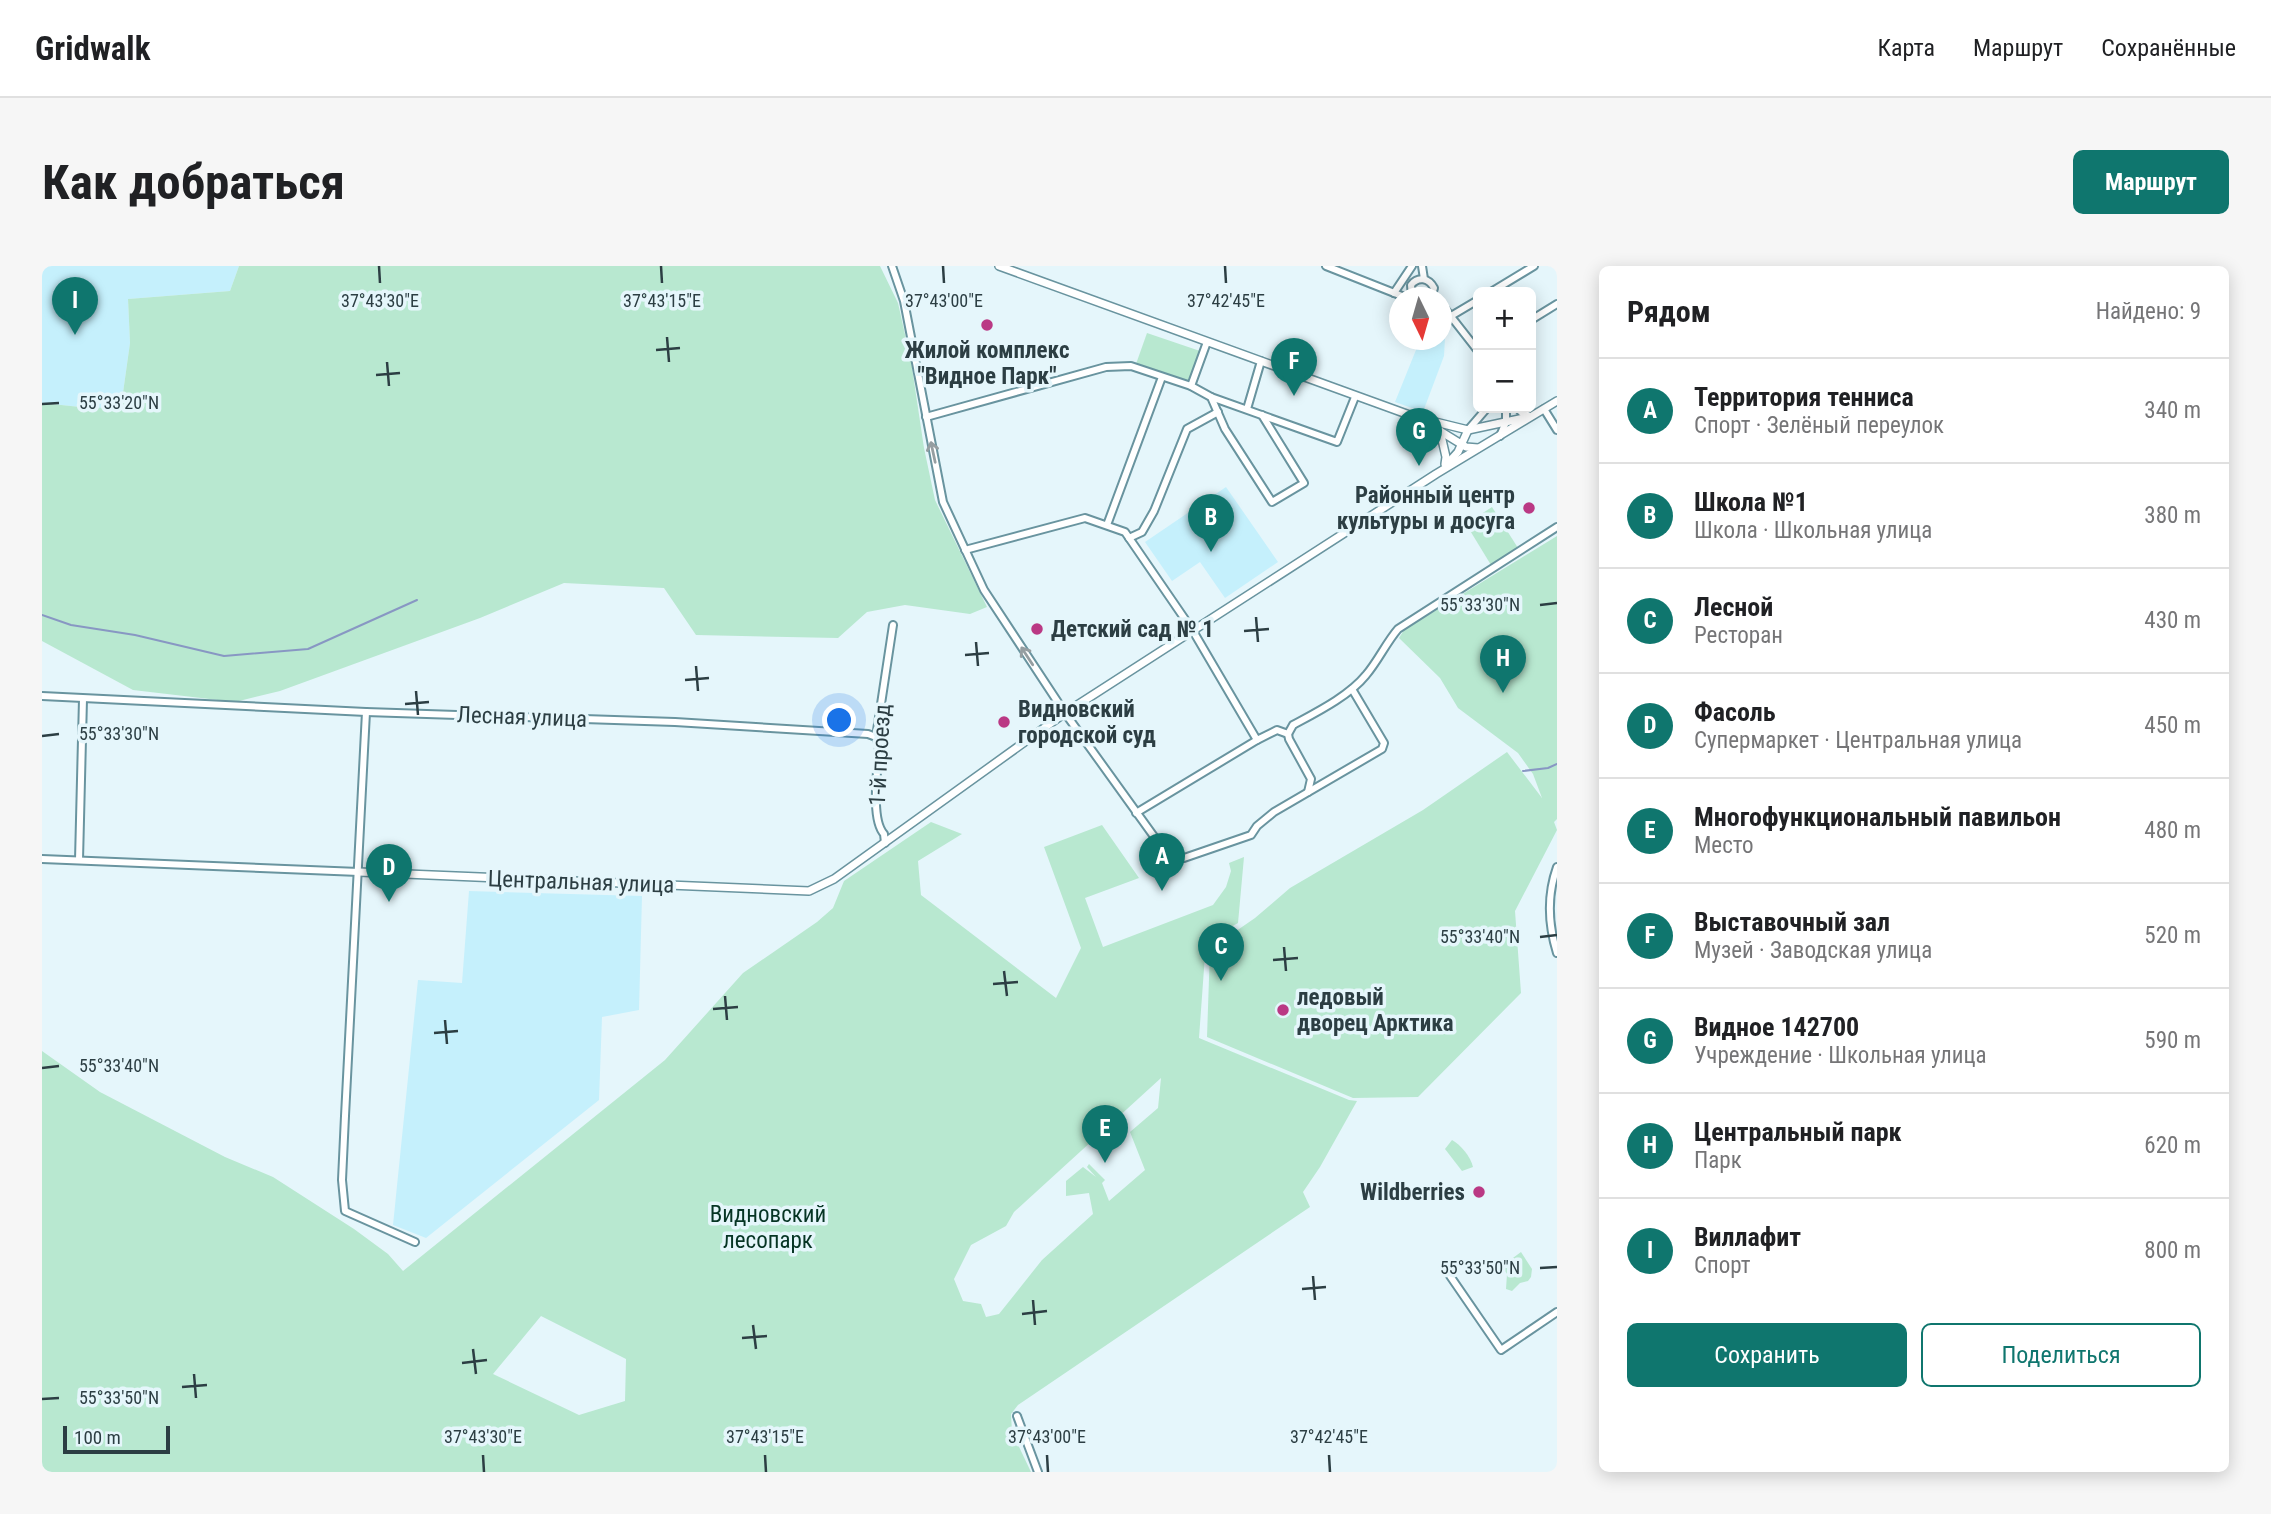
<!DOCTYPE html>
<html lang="ru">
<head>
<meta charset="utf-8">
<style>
	:root { --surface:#fff; --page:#f6f6f6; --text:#202124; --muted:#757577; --line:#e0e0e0; --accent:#0f766e }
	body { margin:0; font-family:"Roboto Condensed",sans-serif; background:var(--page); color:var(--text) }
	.controls { position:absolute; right:21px; top:21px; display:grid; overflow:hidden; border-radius:10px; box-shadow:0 4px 18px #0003 }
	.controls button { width:63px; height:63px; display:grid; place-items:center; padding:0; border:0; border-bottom:2px solid var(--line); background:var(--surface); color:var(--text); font:35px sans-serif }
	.compass { position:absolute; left:1347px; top:21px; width:63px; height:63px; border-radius:50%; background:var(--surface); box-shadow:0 4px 18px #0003; rotate:175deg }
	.scale { position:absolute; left:21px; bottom:18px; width:107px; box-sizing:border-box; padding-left:7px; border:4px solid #2c3e43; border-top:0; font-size:19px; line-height:24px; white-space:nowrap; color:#2c3e43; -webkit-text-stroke:5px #e5f6fb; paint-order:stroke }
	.you { position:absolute; left:798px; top:455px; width:24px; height:24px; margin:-18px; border:5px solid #fff; border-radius:50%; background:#1a73e8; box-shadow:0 0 0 10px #1a73e833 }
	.badge { display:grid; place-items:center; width:46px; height:46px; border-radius:50%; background:var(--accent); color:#fff; font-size:23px; font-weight:700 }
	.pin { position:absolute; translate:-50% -58px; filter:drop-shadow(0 2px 4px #0008) }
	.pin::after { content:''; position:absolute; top:37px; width:24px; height:21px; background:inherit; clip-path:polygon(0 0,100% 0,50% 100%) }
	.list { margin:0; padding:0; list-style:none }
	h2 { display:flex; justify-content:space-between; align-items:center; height:91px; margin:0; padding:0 28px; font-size:30px }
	h2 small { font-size:23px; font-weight:400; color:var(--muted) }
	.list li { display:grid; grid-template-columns:46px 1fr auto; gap:21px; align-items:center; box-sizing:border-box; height:105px; padding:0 28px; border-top:2px solid var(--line) }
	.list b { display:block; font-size:26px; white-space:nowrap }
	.list p { margin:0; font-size:23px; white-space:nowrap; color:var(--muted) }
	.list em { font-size:23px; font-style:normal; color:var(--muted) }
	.actions { display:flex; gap:14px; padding:21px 28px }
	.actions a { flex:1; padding:16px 0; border:2px solid var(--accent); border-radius:10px; text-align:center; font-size:24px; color:var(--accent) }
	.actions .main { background:var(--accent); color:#fff }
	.map { position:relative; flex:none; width:1515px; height:1206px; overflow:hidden; border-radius:10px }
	header { display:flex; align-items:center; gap:42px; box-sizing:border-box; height:98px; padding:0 35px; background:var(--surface); border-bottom:2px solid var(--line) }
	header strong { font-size:33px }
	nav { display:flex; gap:38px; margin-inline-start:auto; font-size:24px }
	.intro { display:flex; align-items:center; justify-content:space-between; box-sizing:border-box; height:168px; padding:0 42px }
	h1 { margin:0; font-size:49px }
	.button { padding:18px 32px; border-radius:10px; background:var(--accent); color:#fff; font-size:24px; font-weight:700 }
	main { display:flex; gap:42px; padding:0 42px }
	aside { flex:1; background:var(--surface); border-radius:10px; box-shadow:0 4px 18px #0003 }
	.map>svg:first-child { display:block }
	.built { fill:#c5f0fc }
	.green { fill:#b8e8d0; fill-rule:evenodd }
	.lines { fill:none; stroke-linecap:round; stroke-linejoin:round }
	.stream { stroke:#8897c3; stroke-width:2 }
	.minor-casing { stroke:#69949f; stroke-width:10 }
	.tertiary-casing { stroke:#69949f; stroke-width:10 }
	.minor { stroke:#fff; stroke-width:6 }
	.tertiary { stroke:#fff; stroke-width:7 }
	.oneway { stroke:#969ea1 }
	.ticks { fill:none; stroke:#2c3e43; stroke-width:2.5 }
	.poi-dot { fill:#ba3984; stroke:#e5f6fb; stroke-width:2.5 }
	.labels { text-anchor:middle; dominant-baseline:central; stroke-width:7; stroke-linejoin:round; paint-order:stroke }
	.poi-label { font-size:23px; font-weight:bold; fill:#2c3e43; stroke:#e5f6fb; text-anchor:start }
	.street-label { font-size:23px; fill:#2c3e43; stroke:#e5f6fb }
	.park-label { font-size:23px; fill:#063524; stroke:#e5f6fb }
	.ticks-label { font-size:18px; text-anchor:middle; fill:#2c3e43; stroke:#e5f6fb; stroke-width:7; stroke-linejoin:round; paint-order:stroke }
</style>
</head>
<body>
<header>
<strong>Gridwalk</strong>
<nav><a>Карта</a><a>Маршрут</a><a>Сохранённые</a></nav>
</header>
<div class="intro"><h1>Как добраться</h1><a class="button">Маршрут</a></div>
<main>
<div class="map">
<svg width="1515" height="1206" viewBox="0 0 1515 1206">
	<rect width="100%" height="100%" fill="#e5f6fb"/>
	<!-- built -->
	<g class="built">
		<polygon points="0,0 197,0 188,25 86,33 88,77 79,141 48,142 0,137"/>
		<polygon points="1400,59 1403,73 1402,90 1381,146 1353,136 1378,74 1400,74"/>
		<polygon points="1184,221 1236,296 1183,332 1158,296 1130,315 1103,276"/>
		<polygon points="427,625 600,630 597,744 560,751 557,834 384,972 351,959 376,714 420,717"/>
	</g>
	<!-- green -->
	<g class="green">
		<polygon points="197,0 838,0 856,37 869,95 882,182 893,234 945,341 928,348 863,339 825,346 796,372 654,369 622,322 522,317 438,352 238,425 193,436 91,424 0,375 0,137 48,142 79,141 88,77 86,33 188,25"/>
		<polygon points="1105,67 1158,85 1147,116 1094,98"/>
		<polygon points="1450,241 1476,282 1449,299 1424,258"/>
		<polygon points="1515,270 1515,553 1512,556 1515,564 1473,645 1479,727 1376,831 1311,832 1165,771 1168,683 1213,652 1248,622 1381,544 1465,486 1500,532 1491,508 1476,487 1416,442 1398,412 1357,372 1362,364"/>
		<path d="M889 556 920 568 876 595 879 629 1014 732 1039 682 1002 581 1060 559 1097 612 1043 632 1061 681 1171 639 1184 621 1189 605 1187 597 1202 591 1196 657 1164 675 1157 772 1307 834 1315 835 1278 901 1261 926 1268 941 976 1139 969 1148 970 1166 989 1206H0V785L58 826 183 891 231 911 312 963 346 988 361 1005 623 794 701 707 775 656 791 642 802 615ZM1119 812 1116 842 1088 866 1103 904 1067 935 1060 917 1063 914 1047 898 1045 901 1054 911 1041 901 1024 915V930L1047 927 1051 948 1000 994 957 1048 944 1051 939 1038 921 1035 912 1013 929 979 964 960 972 946ZM499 1050 584 1093 583 1135 537 1149 451 1108Z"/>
		<path d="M1410 874C1418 878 1429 891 1431 901L1420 905 1403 883Z"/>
		<polygon points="1479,986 1490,1003 1489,1011 1486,1015 1478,1017 1470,1025 1464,1023 1465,1008 1460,1000"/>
	</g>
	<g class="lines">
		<!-- stream -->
		<g class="stream">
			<polyline points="0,349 29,359 93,369 182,390 266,383 375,334"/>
			<polyline points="1481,505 1506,502 1515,498"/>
		</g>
		<!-- minor casing -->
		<g class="minor-casing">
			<g id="minor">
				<polyline points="850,0 862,35 901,236 942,324 1023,447 1126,590 1142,592 1209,569 1215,560 1232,546 1340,483 1342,477 1310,423"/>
				<polyline points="1284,0 1365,32"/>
				<polyline points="1380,0 1382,13"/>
				<polyline points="1449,26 1492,0"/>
				<polyline points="1352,27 1370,0"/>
				<path d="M1370 32 1369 19C1376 10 1387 12 1392 22L1389 32"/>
				<polyline points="1400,39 1436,85"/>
				<polyline points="1409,50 1436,34"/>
				<polyline points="1489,54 1515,38"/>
				<polyline points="1149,120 1165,76"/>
				<polyline points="1169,131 1295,176 1313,131"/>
				<polyline points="1476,142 1479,146 1487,150"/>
				<polyline points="1205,143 1219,95"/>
				<polyline points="1502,143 1515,164"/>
				<polyline points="884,151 1064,101 1089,100 1149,120 1169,131 1183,163 1230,236 1262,217 1220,149"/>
				<polyline points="1426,164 1445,142"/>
				<polyline points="1458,170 1464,156 1464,142"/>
				<polyline points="1065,259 1120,111"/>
				<polyline points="1087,272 1100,266 1112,245 1145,163 1176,146"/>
				<polyline points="923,284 1043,252 1083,266 1151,365 1215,474"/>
				<polyline points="0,430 324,446 633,456 826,468 834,471"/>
				<polyline points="324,446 303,850 300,914 303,945 373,976"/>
				<polyline points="1246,468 1247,473 1269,513 1266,526"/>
				<path d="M1094 547 1215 474 1235 464 1246 468 1251 459C1275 446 1307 430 1324 409 1336 395 1344 377 1356 363L1515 261"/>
				<path d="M843 577 842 568C828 553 836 501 837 480L834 471 851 359"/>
				<polyline points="0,593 317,606"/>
				<polyline points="37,594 41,433"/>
				<path d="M1515 601C1505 629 1506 658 1515 687"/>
				<polyline points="1404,1004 1459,1084 1515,1046"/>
				<polyline points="975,1150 996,1206"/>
			</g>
		</g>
		<!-- tertiary casing -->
		<g class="tertiary-casing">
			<g id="tertiary">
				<polyline points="957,0 1373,151 1426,164 1482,152"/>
				<polyline points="1385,157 1424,181 1436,182"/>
				<polyline points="1398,165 1404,191 1403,198"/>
				<polyline points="1405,198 1416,186 1426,164"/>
				<polyline points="317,606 767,625 792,613 1023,447 1394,208 1515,135"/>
			</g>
		</g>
		<!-- minor -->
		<use href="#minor" class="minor"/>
		<!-- tertiary -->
		<use href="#tertiary" class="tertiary"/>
	</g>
	<!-- one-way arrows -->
	<defs><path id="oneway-shaft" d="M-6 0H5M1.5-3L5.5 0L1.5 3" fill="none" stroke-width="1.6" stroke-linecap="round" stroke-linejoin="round" transform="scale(1.75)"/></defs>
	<g class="oneway">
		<use href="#oneway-shaft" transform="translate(891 186) rotate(-102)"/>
		<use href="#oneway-shaft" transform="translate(985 390) rotate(-123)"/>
	</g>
	<!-- ticks -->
	<path class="ticks" d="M337 0 338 17M619 0 620 17M901 0 902 17M1183 0 1184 17M625 71 627 96M614 84 638 82M345 96 347 120M334 109 358 107M0 138 17 137M1498 339 1515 337M1214 351 1216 376M1202 365 1227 363M934 376 936 400M923 389 947 387M654 400 656 425M643 414 667 412M374 425 376 449M363 438 387 436M0 470 17 468M1498 671 1515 669M1242 681 1244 705M1231 694 1256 692M962 705 965 730M951 718 976 716M683 730 685 754M671 743 696 741M403 754 405 778M392 767 416 765M0 802 17 800M1498 1002 1515 1001M1271 1010 1273 1034M1260 1023 1284 1021M991 1034 993 1059M980 1048 1005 1045M711 1059 714 1083M700 1072 725 1070M431 1083 434 1108M420 1097 445 1094M152 1108 154 1132M140 1121 165 1119M0 1133 17 1132M441 1189 442 1206M723 1189 724 1206M1005 1189 1006 1206M1287 1189 1288 1206"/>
	<!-- markers -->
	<g class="poi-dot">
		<circle cx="945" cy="59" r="7"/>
		<circle cx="1487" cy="242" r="7"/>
		<circle cx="995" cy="363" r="7"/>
		<circle cx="962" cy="456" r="7"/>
		<circle cx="1241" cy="744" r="7"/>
		<circle cx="1437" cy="926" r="7"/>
	</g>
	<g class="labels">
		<!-- poi labels -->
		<g class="poi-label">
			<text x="945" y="84" text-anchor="middle">Жилой комплекс<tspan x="945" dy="26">"Видное Парк"</tspan></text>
			<text x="1473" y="229" text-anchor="end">Районный центр<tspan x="1473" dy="26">культуры и досуга</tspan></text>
			<text x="1009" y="363">Детский сад № 1</text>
			<text x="976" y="443">Видновский<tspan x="976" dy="26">городской суд</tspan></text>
			<text x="1255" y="731">ледовый<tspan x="1255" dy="26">дворец Арктика</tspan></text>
			<text x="1423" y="926" text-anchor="end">Wildberries</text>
		</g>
		<!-- street labels -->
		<g class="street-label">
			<text transform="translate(480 451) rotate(2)">Лесная улица</text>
			<text transform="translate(838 489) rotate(-87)">1-й проезд</text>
			<text transform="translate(539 616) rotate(2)">Центральная улица</text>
		</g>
		<!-- park labels -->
		<g class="park-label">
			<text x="726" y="948">Видновский<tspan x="726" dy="26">лесопарк</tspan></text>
		</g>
	</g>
	<g class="ticks-label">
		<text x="338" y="41">37°43'30"E</text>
		<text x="620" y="41">37°43'15"E</text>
		<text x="902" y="41">37°43'00"E</text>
		<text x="1184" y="41">37°42'45"E</text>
		<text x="77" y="143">55°33'20"N</text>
		<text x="1438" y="345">55°33'30"N</text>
		<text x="77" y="474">55°33'30"N</text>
		<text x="1438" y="677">55°33'40"N</text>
		<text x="77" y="806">55°33'40"N</text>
		<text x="1438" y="1008">55°33'50"N</text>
		<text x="77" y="1138">55°33'50"N</text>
		<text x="441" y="1177">37°43'30"E</text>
		<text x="723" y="1177">37°43'15"E</text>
		<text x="1005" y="1177">37°43'00"E</text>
		<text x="1287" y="1177">37°42'45"E</text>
	</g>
</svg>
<div class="controls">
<button>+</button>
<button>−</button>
</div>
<svg class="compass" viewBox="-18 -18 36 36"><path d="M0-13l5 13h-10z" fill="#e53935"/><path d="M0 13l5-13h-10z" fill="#757577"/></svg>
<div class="scale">100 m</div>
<div class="you"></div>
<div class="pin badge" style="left:1120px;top:625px">A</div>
<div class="pin badge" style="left:1169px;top:286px">B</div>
<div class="pin badge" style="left:1179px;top:715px">C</div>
<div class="pin badge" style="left:347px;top:636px">D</div>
<div class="pin badge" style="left:1063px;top:897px">E</div>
<div class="pin badge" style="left:1252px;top:130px">F</div>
<div class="pin badge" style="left:1377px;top:200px">G</div>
<div class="pin badge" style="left:1461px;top:427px">H</div>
<div class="pin badge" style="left:33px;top:69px">I</div>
</div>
<aside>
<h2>Рядом<small>Найдено: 9</small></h2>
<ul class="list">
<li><span class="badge">A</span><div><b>Территория тенниса</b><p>Спорт · Зелёный переулок</p></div><em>340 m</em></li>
<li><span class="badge">B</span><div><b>Школа №1</b><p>Школа · Школьная улица</p></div><em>380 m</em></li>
<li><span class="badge">C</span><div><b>Лесной</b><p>Ресторан</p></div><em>430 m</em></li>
<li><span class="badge">D</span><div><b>Фасоль</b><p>Супермаркет · Центральная улица</p></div><em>450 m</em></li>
<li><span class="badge">E</span><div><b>Многофункциональный павильон</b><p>Место</p></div><em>480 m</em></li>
<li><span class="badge">F</span><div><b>Выставочный зал</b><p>Музей · Заводская улица</p></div><em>520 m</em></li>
<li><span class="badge">G</span><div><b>Видное 142700</b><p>Учреждение · Школьная улица</p></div><em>590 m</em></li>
<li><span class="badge">H</span><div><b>Центральный парк</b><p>Парк</p></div><em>620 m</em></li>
<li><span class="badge">I</span><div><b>Виллафит</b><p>Спорт</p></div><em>800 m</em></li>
</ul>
<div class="actions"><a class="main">Сохранить</a><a>Поделиться</a></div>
</aside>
</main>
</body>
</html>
